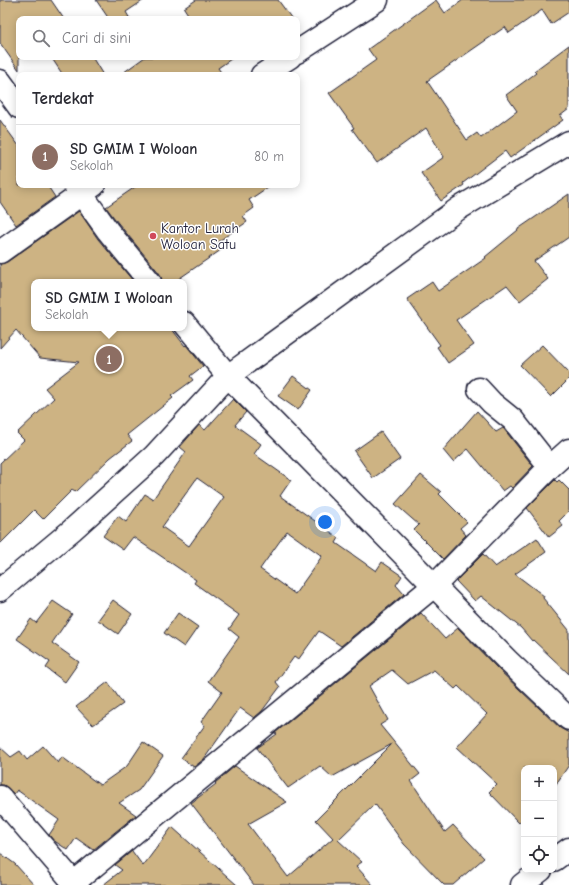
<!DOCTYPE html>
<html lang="id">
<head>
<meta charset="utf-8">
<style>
	:root { --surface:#fff; --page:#f7f7f7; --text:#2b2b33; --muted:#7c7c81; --line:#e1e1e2; --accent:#0b8043 }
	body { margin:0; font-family:"Comic Neue",sans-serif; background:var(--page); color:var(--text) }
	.controls { position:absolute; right:12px; bottom:12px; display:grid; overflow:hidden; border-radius:8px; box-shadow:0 2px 10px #0003 }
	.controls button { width:36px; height:36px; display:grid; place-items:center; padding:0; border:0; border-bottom:1px solid var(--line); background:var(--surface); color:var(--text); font:20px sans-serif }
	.you { position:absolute; left:325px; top:522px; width:14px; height:14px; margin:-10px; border:3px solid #fff; border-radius:50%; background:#1a73e8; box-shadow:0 0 0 6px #1a73e833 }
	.badge { display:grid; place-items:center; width:26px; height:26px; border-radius:50%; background:var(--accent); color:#fff; font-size:13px; font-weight:700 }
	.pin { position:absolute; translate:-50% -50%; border:2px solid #fff; box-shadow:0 1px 4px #0006 }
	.popup { position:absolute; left:31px; top:279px; width:156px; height:52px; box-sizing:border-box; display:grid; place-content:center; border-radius:8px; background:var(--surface); filter:drop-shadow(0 1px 3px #0005); font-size:13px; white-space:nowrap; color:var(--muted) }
	.popup b { font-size:15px; color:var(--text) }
	.popup::after { content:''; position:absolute; left:50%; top:100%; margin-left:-8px; border:8px solid transparent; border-top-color:var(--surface) }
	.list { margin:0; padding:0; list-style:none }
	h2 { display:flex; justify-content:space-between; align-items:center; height:52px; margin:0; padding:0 16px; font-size:17px }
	h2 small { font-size:13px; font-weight:400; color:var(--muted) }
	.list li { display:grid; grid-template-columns:26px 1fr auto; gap:12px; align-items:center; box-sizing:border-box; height:64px; padding:0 16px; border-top:1px solid var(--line) }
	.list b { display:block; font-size:15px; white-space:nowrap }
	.list p { margin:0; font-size:13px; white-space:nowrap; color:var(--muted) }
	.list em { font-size:13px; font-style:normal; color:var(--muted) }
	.icon { flex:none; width:22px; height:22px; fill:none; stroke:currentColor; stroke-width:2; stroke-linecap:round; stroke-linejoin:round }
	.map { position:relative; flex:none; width:569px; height:885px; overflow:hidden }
	.search { position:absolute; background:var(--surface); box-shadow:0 2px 10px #0003; left:16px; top:16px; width:284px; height:44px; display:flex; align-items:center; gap:10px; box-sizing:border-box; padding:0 14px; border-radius:8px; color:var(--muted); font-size:15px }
	.panel { position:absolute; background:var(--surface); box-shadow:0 2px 10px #0003; left:16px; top:72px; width:284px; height:116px; border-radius:8px }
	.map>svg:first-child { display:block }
	.building { fill:#cdb383; stroke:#22223b; fill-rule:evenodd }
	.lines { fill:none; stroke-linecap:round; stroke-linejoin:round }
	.minor-casing { stroke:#22223b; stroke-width:25 }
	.major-casing { stroke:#22223b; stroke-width:25 }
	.minor { stroke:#fff; stroke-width:22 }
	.major { stroke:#fff; stroke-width:22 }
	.poi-dot { fill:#d1495b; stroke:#fff; stroke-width:1.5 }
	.labels { text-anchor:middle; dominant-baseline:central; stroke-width:3; stroke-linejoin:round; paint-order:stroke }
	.poi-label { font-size:14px; fill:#22223b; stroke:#fff; text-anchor:start }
</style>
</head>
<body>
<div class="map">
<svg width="569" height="885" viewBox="0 0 569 885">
	<rect width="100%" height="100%" fill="#fff"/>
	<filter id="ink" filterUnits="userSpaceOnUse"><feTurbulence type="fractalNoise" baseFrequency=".025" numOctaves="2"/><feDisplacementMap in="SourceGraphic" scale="8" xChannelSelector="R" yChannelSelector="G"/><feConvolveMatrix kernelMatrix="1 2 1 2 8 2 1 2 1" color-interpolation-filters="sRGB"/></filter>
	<g filter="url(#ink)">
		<!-- building -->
		<g class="building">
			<polygon points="0,0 51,0 64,19 19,19 19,70 0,43"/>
			<polygon points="96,0 144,0 126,12 130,19 109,19"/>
			<polygon points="196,0 278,0 292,19 191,19 184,8"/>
			<polygon points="436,0 445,13 463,0 569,0 569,12 551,24 542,10 509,33 505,27 427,81 467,140 477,133 481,138 517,111 506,95 536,73 534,71 569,45 569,109 560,116 563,120 510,158 505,151 463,183 464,185 441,201 421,173 444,157 426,128 377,163 352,129 354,128 329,93 376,60 368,49"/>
			<polygon points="51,57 92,57 103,75 63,75"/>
			<polygon points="145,57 234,57 218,68 223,75 120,75"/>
			<polygon points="0,120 19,146 19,185 47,185 55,197 16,225 0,202"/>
			<polygon points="138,185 271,185 249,200 254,208 243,216 247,222 216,243 221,250 174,282 162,282 160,274 118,223 106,207"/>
			<polygon points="569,194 569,237 534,261 548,279 520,301 507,285 456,320 474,345 448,363 437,347 440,345 407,299 432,282 438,291 486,258 485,257 518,230 518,229"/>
			<polygon points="79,211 98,239 134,282 34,282 34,328 171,328 185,346 186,345 203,366 190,376 193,380 171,396 173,398 127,435 132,441 110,458 75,492 72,490 43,519 34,510 0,544 0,463 24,440 17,433 54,398 45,388 79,362 40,358 16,330 0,348 0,264 7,262"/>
			<polygon points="542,345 569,373 569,379 551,397 520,365"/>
			<polygon points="293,376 312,390 298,410 278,396"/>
			<path d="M233 399 246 412 235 425 261 444 254 454 291 480 280 496 339 538 336 543 376 571 382 562 402 576 396 585 404 594 341 646 319 631 298 660 294 657 276 682 280 687 262 711 254 718 240 708 204 759 194 767 181 758 205 725 201 722 222 692 208 681 239 637 229 629 239 615 194 583 196 580 133 537 123 550 103 536 118 516 126 522 145 494 153 499 186 452 180 447 199 425 205 430ZM197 478 224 497 189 546 162 527ZM287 531 322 556 295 594 260 569Z"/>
			<polygon points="477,411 496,432 503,428 504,429 533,466 512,488 510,486 503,491 468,449 453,462 443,450"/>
			<polygon points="381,432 400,459 373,478 354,451"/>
			<polygon points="421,475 441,492 439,494 467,522 460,528 466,535 443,559 414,530 419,525 395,504"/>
			<polygon points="555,480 557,482 559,480 569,490 569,511 559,521 563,526 549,537 527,508"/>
			<polygon points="537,538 546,552 515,574 544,596 543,598 569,630 569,674 533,640 532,641 521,628 481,596 475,601 456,581 483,554 495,567"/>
			<polygon points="113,600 132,614 118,634 98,620"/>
			<polygon points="53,601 72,614 52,643 79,662 65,682 46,668 50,662 17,639 31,619 36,623"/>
			<polygon points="178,613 198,627 184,647 164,633"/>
			<polygon points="421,613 445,639 458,628 498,669 560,728 569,733 569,765 554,787 554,768 524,768 524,818 519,823 489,792 497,784 457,747 487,714 458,686 455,689 434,670 408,684 392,670 369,686 388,720 380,725 420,774 411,781 445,832 453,825 484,858 453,885 444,885 404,844 375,804 338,840 362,862 356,866 373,885 254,885 191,803 216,784 215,783 235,766 287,802 248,824 288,877 333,838 316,820 392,744 332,777 320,766 288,788 257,748 277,734 275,733"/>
			<polygon points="108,682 123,704 93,725 76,707"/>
			<polygon points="143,742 163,756 139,790 119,803 136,815 93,850 76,838 68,850 53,840 49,835 59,820 17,790 14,794 4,785 0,785 0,747 11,757 20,751 27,760 43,746 58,763 62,757 100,785 127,766"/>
			<polygon points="172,827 237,885 103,885 122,870 115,865 132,851 143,866"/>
			<polygon points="0,853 15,864 34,885 0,885"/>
		</g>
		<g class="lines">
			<!-- minor casing -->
			<g class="minor-casing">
				<g id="minor">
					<polyline points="0,81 19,107"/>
					<polyline points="75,185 108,231 150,282"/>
					<polyline points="184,323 228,376 507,660 569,719"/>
					<polyline points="479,389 492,403 513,420 550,467"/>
					<polyline points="0,590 72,530 154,456 228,376 458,209 569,142"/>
					<polyline points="0,797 74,883"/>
					<polyline points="554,860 569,849"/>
					<polyline points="71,885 435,585 550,467 569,450"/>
					<polyline points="522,885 541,870"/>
				</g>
			</g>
			<!-- major casing -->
			<g class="major-casing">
				<g id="major">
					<polyline points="297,52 377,0"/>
					<polyline points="262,75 290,57"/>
					<polyline points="0,252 94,185"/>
				</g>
			</g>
			<!-- minor -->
			<use href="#minor" class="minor"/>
			<!-- major -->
			<use href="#major" class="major"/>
		</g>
	</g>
	<!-- markers -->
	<circle class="poi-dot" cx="153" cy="236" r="4"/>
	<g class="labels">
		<!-- poi labels -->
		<g class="poi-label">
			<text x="161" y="228">Kantor Lurah<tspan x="161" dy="16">Woloan Satu</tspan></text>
		</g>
	</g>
</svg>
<div class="controls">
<button>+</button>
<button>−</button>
<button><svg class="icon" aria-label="locate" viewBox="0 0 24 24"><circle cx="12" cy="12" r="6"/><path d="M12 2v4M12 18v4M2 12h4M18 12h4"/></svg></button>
</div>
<div class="you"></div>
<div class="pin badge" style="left:109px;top:359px;background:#8d6e63">1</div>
<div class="popup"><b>SD GMIM I Woloan</b>Sekolah</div>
<div class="search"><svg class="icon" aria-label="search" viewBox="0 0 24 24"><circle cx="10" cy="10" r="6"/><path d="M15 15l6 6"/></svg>Cari di sini</div>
<section class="panel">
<h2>Terdekat<small></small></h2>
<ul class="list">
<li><span class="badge" style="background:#8d6e63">1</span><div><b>SD GMIM I Woloan</b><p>Sekolah</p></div><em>80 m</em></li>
</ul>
</section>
</div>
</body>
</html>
